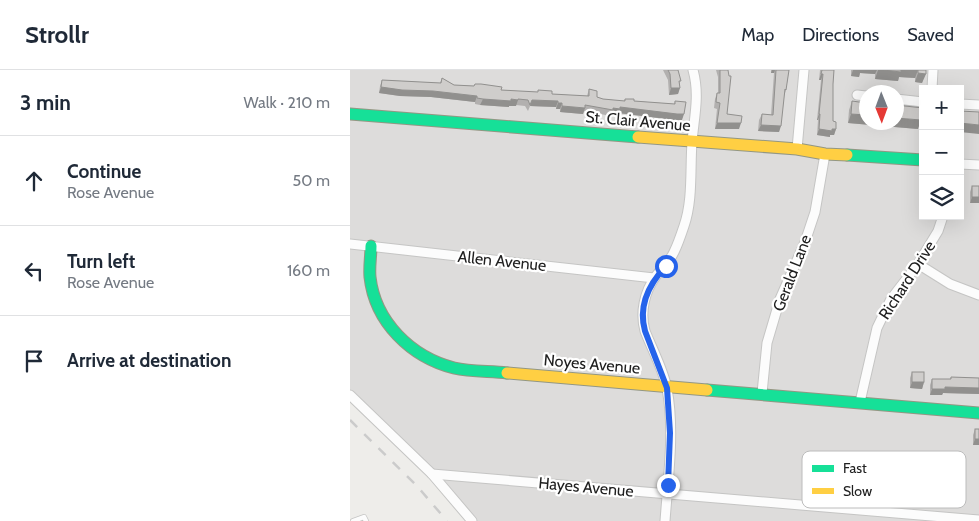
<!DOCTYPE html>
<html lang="en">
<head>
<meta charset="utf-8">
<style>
	:root { --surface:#fff; --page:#f6f6f7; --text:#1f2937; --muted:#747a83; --line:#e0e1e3 }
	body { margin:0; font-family:Cabin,sans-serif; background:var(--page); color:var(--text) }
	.controls { position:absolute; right:15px; top:15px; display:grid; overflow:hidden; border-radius:0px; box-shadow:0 5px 20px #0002 }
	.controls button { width:45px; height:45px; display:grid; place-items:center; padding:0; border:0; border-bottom:1px solid var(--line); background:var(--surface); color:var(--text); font:25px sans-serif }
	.compass { position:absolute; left:509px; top:15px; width:45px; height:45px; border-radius:50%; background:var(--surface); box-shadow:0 5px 20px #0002; rotate:179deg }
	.stop { position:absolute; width:15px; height:15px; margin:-11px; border:4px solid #2563eb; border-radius:50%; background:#fff }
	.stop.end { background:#2563eb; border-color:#fff; box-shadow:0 1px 5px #0008 }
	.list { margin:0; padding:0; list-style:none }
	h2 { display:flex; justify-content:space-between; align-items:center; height:65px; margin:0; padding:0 20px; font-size:21px }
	h2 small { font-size:16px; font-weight:400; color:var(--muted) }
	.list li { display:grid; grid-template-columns:32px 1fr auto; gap:15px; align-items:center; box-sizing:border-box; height:90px; padding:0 20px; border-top:1px solid var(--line) }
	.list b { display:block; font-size:19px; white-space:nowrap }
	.list p { margin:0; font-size:16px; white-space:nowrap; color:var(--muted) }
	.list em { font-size:16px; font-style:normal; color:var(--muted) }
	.icon { flex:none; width:28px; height:28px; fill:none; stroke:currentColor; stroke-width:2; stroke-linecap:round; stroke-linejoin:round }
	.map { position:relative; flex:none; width:629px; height:451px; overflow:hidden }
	header { display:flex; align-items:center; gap:30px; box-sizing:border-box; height:70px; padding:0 25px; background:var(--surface); border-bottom:1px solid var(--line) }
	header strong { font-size:24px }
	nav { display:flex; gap:28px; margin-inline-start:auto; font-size:18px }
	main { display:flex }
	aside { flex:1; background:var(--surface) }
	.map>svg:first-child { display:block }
	.residential { fill:#dddcdb; fill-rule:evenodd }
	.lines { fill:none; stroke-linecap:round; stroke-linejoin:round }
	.lane-casing { stroke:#c5c5c4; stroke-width:6 }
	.street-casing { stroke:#c5c5c4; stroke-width:11 }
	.fast-casing { stroke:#939783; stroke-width:13 }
	.slow-casing { stroke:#939783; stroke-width:13 }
	.lane { stroke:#fcfcfc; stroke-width:4.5 }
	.street { stroke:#fcfcfc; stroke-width:9 }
	.fast { stroke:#16e098; stroke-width:11 }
	.slow { stroke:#ffcf43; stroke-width:11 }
	.rail { stroke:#cbcbcb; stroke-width:2.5; stroke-dasharray:10 10; stroke-linecap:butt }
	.wall { fill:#b2b0af }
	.shaded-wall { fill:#91908e }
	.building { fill:#cfcdcb; stroke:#91908e }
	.route { stroke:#2563eb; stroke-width:6 }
	.labels { text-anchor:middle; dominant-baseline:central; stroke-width:4.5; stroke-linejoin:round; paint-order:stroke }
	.street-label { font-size:16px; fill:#202020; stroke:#fff }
	.key { fill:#fff; stroke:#bcbcbc; stroke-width:1 }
	.key-label { font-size:14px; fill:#202020 }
</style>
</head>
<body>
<header>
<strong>Strollr</strong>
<nav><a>Map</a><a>Directions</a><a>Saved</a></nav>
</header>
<main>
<aside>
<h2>3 min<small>Walk · 210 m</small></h2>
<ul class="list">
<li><svg class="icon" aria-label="ahead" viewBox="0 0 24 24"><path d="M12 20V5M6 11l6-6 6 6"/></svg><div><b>Continue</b><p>Rose Avenue</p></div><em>50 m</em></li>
<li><svg class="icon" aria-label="left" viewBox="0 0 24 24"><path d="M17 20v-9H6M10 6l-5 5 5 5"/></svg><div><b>Turn left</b><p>Rose Avenue</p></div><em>160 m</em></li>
<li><svg class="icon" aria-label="arrive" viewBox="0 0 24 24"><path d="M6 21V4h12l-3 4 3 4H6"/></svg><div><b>Arrive at destination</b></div></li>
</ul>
</aside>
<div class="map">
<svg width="629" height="451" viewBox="0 0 629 451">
	<rect width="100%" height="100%" fill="#eeedea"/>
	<!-- residential -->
	<path class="residential" d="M0 0H629V451H122L0 327ZM573 19H610V146H573ZM516 22H546V52H516Z"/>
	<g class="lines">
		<!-- lane casing -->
		<g class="lane-casing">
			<polyline id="lane" points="3,451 14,447 16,451"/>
		</g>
		<!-- street casing -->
		<g class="street-casing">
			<g id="street">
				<polyline points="582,19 583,0"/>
				<polyline points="507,25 516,26"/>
				<polyline points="546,29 573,32"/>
				<polyline points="610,34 629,35"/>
				<polyline points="447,79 454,0"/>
				<polyline points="610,94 629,95"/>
				<polyline points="0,174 304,208"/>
				<polyline points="568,194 600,214 629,225"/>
				<polyline points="412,323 417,273 430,229 455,172 465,142 475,84"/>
				<polyline points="0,325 82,404 122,451"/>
				<polyline points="510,332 527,258 541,229 568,194 588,161 593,146"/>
				<polyline points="82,404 629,450"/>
				<path d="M315 451C318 409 325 360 317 319 314 301 302 279 295 261 290 243 294 222 306 206 312 198 320 191 324 182 328 174 331 165 334 156 343 130 340 100 342 72 344 48 350 25 343 0"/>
			</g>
		</g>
		<!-- fast casing -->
		<g class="fast-casing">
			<g id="fast">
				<polyline points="0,44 288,67"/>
				<polyline points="497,85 573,90"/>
				<path d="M21 176C21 186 19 197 20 207 25 252 61 287 104 298 121 302 140 301 157 303"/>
				<polyline points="357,320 629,343"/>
			</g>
		</g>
		<!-- slow casing -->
		<g class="slow-casing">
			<g id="slow">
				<polyline points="288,67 447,79 475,84 497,85"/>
				<polyline points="157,303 357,320"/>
			</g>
		</g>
		<!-- lane -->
		<use href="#lane" class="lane"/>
		<!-- street -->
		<use href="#street" class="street"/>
		<!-- fast -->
		<use href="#fast" class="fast"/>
		<!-- slow -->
		<use href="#slow" class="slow"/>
		<!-- rail -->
		<polyline class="rail" points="0,350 67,416 97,451"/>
	</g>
	<!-- wall -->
	<g class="wall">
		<polygon points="313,0 328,0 330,15 328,24 319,25 318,10"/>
		<polygon points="366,0 378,0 377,44 389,59 365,59 367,39 364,38 365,29 367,23 368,23 368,7"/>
		<polygon points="421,0 439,0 436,20 434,26 429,62 408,61 409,50 412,44 421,45 424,3 421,3"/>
		<polygon points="470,0 484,0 483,14 483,51 486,59 484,65 480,65 480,67 467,65 468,50 467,50 471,10 469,10"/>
		<polygon points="501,0 576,0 572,13 565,12 565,8 549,7 548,11 525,9 525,4 510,3 509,7 501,6"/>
		<polygon points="92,8 104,15 124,16 125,14 151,20 188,22 188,20 202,24 237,26 239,19 247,27 253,29 274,31 275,29 284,31 324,34 325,31 332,50 325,50 268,43 268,45 261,44 261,46 234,41 233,44 210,42 210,39 206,39 206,37 180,36 178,41 175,36 166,35 166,36 159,36 159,37 130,35 125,34 125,32 81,27 50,26 29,23 30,16 32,10 90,13"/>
		<polygon points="502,31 568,59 498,53 499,40"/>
		<polygon points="622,116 629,116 620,133 620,122"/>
		<polygon points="562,302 574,312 572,319 560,318 560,308"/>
		<polygon points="601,307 629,308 629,324 593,323 592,325 580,325 580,315 582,309 600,309"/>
		<polygon points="625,359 629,359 629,375 623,375 623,365"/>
	</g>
	<!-- shaded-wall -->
	<g class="shaded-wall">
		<polygon points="422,0 425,0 424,3 421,3"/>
		<polygon points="503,0 527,0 525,4 510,3 509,7 501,6"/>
		<polygon points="528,0 568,0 565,8 549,7 548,11 525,9"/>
		<polygon points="568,3 576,4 572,13 565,12"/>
		<polygon points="471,4 473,4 471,10 469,10"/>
		<polygon points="31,17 83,21 127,26 125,32 81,27 50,26 29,23"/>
		<polygon points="321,18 330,18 328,24 319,25"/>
		<polygon points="133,29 161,29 168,30 166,36 159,36 159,37 130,35"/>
		<polygon points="182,30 208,31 206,37 180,36"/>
		<polygon points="208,33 212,33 210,39 206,39"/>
		<polygon points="212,36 235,38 233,44 210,42"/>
		<polygon points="270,37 334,44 332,50 325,50 268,43 268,45 261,44 263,38"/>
		<polygon points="469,44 470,44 468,50 467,50"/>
		<polygon points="501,44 516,45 516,52 546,52 546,48 571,50 568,59 498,53"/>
		<polygon points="367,53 391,53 389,59 365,59"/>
		<polygon points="610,53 629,55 629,64 610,62"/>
		<polygon points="411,55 431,56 429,62 408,61"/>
		<polygon points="469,59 486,59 484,65 480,65 480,67 467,65"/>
		<polygon points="622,127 629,127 629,133 620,133"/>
		<polygon points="562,312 574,312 572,319 560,318"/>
		<polygon points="595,317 629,318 629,324 593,323 592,325 580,325 582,319"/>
		<polygon points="625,369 629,369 629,375 623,375"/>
	</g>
	<!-- building -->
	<g class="building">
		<polygon points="318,0 328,0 331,11 329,11 330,18 321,18 320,4"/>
		<polygon points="370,0 378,0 379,6 381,6 377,44 392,46 391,53 367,53 370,33 366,32 367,23 370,23"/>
		<polygon points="426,0 439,0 436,20 435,19 431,56 411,55 412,44 423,45"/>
		<polygon points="472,0 484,0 483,14 483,51 486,52 486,59 482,59 482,61 469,59 470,44 469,44 473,4 471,4"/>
		<polygon points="533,0 551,0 551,2"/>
		<polygon points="568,0 576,0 576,4 568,3"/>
		<polygon points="92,8 104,15 124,16 125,14 131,14 152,17 151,20 188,22 188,20 202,21 202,24 239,26 239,19 247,21 247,27 253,29 275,31 275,29 284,29 284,31 325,34 325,31 336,32 334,44 327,44 270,37 270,39 263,38 263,40 235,35 235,38 212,36 212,33 208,33 208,31 182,30 180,35 178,30 168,29 168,30 161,29 161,31 133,29 127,28 127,26 83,21 52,20 31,17 32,10 91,13"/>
		<polygon points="502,31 516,33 516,45 501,44"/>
		<polygon points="546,35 573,38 571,50 546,48"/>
		<polygon points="610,41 629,42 629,55 610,53"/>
		<rect x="622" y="116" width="7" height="11"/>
		<rect x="562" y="302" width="12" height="10"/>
		<polygon points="601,307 629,308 629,318 595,317 595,319 582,319 582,309 601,309"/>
		<rect x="625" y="359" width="4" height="10"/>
	</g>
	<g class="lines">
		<!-- route -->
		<path class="route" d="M316 196C299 214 288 236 295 261L317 318 320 363 318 415"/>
	</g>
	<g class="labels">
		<!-- street labels -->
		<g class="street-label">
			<text transform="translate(288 51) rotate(5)">St. Clair Avenue</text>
			<text transform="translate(152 191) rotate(6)">Allen Avenue</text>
			<text transform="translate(442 203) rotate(-69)">Gerald Lane</text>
			<text transform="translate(557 210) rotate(-57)">Richard Drive</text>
			<text transform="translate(242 294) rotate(5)">Noyes Avenue</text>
			<text transform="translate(236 417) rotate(5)">Hayes Avenue</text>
		</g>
	</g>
	<!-- legend -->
	<rect x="452" y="381" width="164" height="57" rx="8" class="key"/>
	<rect x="462" y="395" width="22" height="7" fill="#16e098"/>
	<rect x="462" y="418" width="22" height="6" fill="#ffcf43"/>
	<g class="key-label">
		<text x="493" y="403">Fast</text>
		<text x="493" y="426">Slow</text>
	</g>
</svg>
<div class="controls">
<button>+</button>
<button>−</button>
<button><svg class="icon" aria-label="layers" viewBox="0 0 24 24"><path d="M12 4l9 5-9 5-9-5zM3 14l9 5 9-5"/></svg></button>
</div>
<svg class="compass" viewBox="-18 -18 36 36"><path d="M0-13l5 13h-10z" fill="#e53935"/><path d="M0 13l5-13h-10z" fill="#747a83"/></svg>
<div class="stop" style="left:316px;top:196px"></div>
<div class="stop end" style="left:318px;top:415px"></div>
</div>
</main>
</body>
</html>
